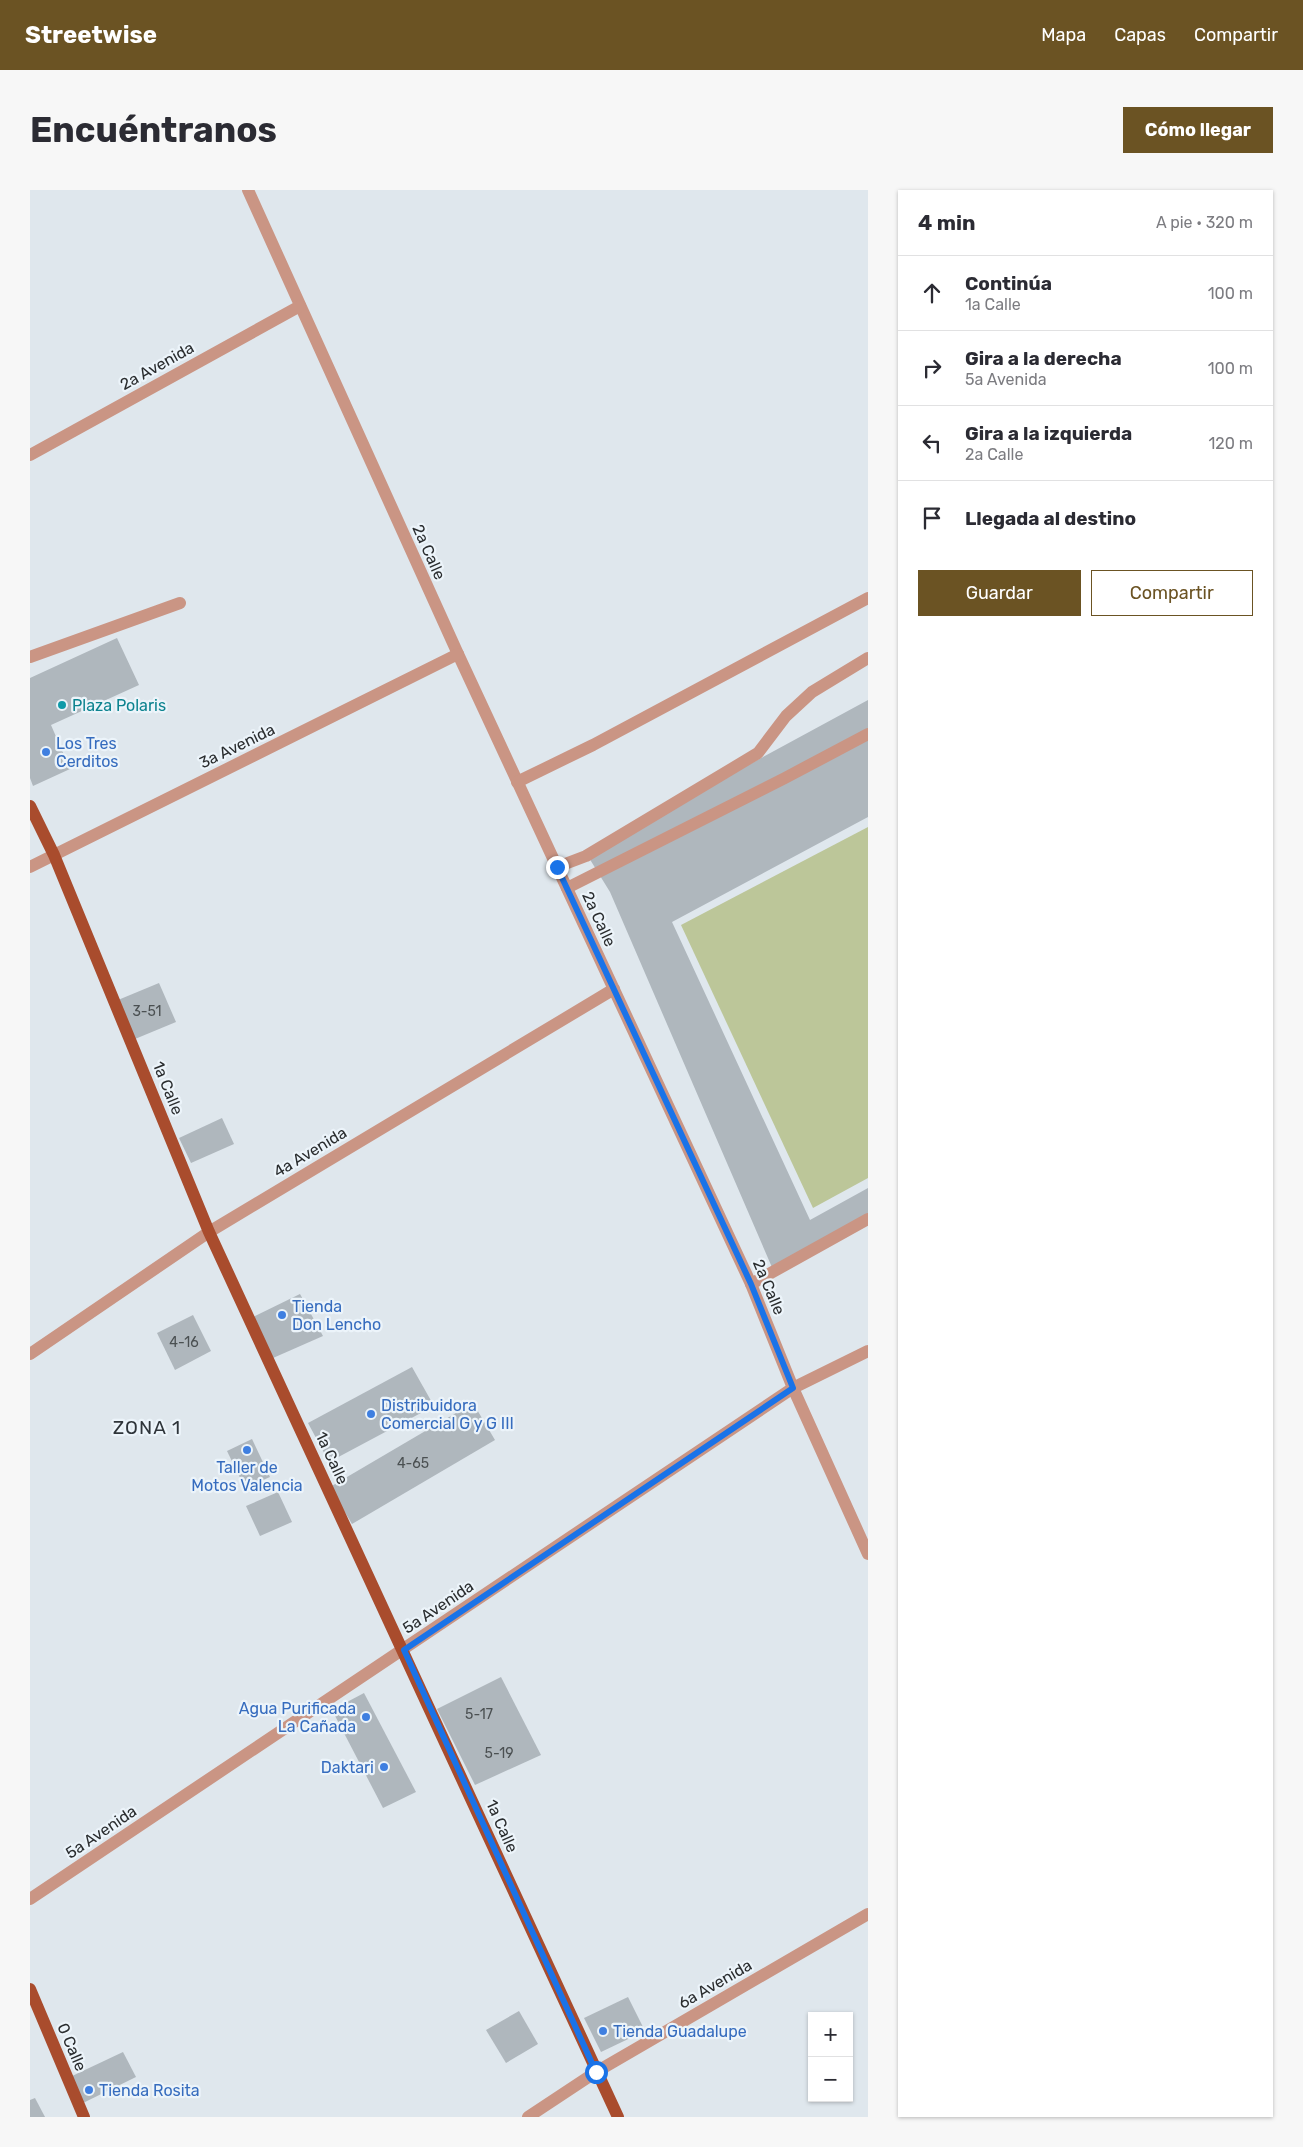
<!DOCTYPE html>
<html lang="es">
<head>
<meta charset="utf-8">
<style>
	:root { --surface:#fff; --page:#f7f7f7; --text:#2b2b33; --muted:#7c7c81; --line:#e1e1e2; --accent:#6b5323 }
	body { margin:0; font-family:Rubik,sans-serif; background:var(--page); color:var(--text) }
	.controls { position:absolute; right:15px; bottom:15px; display:grid; overflow:hidden; border-radius:0px; box-shadow:0 1px 4px #0004 }
	.controls button { width:45px; height:45px; display:grid; place-items:center; padding:0; border:0; border-bottom:1px solid var(--line); background:var(--surface); color:var(--text); font:25px sans-serif }
	.stop { position:absolute; width:15px; height:15px; margin:-11px; border:4px solid #1a73e8; border-radius:50%; background:#fff }
	.stop.end { background:#1a73e8; border-color:#fff; box-shadow:0 1px 5px #0008 }
	.list { margin:0; padding:0; list-style:none }
	h2 { display:flex; justify-content:space-between; align-items:center; height:65px; margin:0; padding:0 20px; font-size:21px }
	h2 small { font-size:16px; font-weight:400; color:var(--muted) }
	.list li { display:grid; grid-template-columns:32px 1fr auto; gap:15px; align-items:center; box-sizing:border-box; height:75px; padding:0 20px; border-top:1px solid var(--line) }
	.list b { display:block; font-size:19px; white-space:nowrap }
	.list p { margin:0; font-size:16px; white-space:nowrap; color:var(--muted) }
	.list em { font-size:16px; font-style:normal; color:var(--muted) }
	.actions { display:flex; gap:10px; padding:15px 20px }
	.actions a { flex:1; padding:11px 0; border:1px solid var(--accent); border-radius:0px; text-align:center; font-size:18px; color:var(--accent) }
	.actions .main { background:var(--accent); color:#fff }
	.icon { flex:none; width:28px; height:28px; fill:none; stroke:currentColor; stroke-width:2; stroke-linecap:round; stroke-linejoin:round }
	.map { position:relative; flex:none; width:838px; height:1927px; overflow:hidden; border-radius:0px }
	header { display:flex; align-items:center; gap:30px; box-sizing:border-box; height:70px; padding:0 25px; background:var(--accent); color:#fff }
	header strong { font-size:24px }
	nav { display:flex; gap:28px; margin-inline-start:auto; font-size:18px }
	.intro { display:flex; align-items:center; justify-content:space-between; box-sizing:border-box; height:120px; padding:0 30px }
	h1 { margin:0; font-size:35px }
	.button { padding:12px 22px; border-radius:0px; background:var(--accent); color:#fff; font-size:18px; font-weight:700 }
	main { display:flex; gap:30px; padding:0 30px }
	aside { flex:1; background:var(--surface); border-radius:0px; box-shadow:0 1px 4px #0004 }
	.map>svg:first-child { display:block }
	.green { fill:#bcc699 }
	.building { fill:#afb7bd }
	.lines { fill:none; stroke-linecap:round; stroke-linejoin:round }
	.minor { stroke:#ca9584; stroke-width:12 }
	.major { stroke:#a94c2d; stroke-width:12 }
	.route { stroke:#1a73e8; stroke-width:6 }
	.culture-dot { fill:#0f9aa8; stroke:#ecf4fa; stroke-width:2 }
	.shop-dot { fill:#3f7fe0; stroke:#ecf4fa; stroke-width:2 }
	.labels { text-anchor:middle; dominant-baseline:central; stroke-width:4.5; stroke-linejoin:round; paint-order:stroke }
	.number-label { font-size:14px; fill:#4b5052 }
	.street-label { font-size:16px; fill:#2a2d2f; stroke:#ecf4fa }
	.culture-label { font-size:16px; fill:#0d838f; stroke:#ecf4fa; text-anchor:start }
	.shop-label { font-size:16px; fill:#366cbe; stroke:#ecf4fa; text-anchor:start }
	.quarter-label { font-size:19px; letter-spacing:1px; fill:#2f353a; stroke:#ecf4fa }
</style>
</head>
<body>
<header>
<strong>Streetwise</strong>
<nav><a>Mapa</a><a>Capas</a><a>Compartir</a></nav>
</header>
<div class="intro"><h1>Encuéntranos</h1><a class="button">Cómo llegar</a></div>
<main>
<div class="map">
<svg width="838" height="1927" viewBox="0 0 838 1927">
	<rect width="100%" height="100%" fill="#dfe7ed"/>
	<!-- green -->
	<polygon class="green" points="838,637 838,988 783,1018 651,735"/>
	<!-- building -->
	<g class="building">
		<polygon points="87,448 109,495 21,535 40,579 3,596 0,588 0,488"/>
		<polygon points="838,510 838,627 642,732 780,1030 838,998 838,1034 744,1082 580,702 556,663"/>
		<polygon points="129,793 146,832 105,849 88,810"/>
		<polygon points="192,928 204,954 161,973 149,948"/>
		<polygon points="270,1104 293,1146 243,1168 223,1127"/>
		<polygon points="163,1125 181,1161 145,1180 127,1143"/>
		<polygon points="382,1177 404,1216 299,1272 278,1233"/>
		<polygon points="443,1213 465,1250 322,1334 300,1297"/>
		<polygon points="222,1249 240,1287 215,1298 197,1261"/>
		<polygon points="248,1302 262,1332 230,1346 216,1316"/>
		<polygon points="471,1487 511,1565 445,1595 407,1519"/>
		<polygon points="334,1503 386,1602 353,1618 302,1520"/>
		<polygon points="598,1807 615,1841 571,1862 554,1828"/>
		<polygon points="489,1821 508,1854 476,1873 456,1840"/>
		<polygon points="93,1862 106,1887 53,1913 40,1887"/>
		<polygon points="5,1908 15,1927 0,1927 0,1910"/>
	</g>
	<g class="lines">
		<!-- minor -->
		<g class="minor">
			<polyline points="218,0 428,464 721,1094 763,1198 838,1364"/>
			<polyline points="0,265 270,116"/>
			<polyline points="0,467 150,413"/>
			<polyline points="487,592 563,555 838,408"/>
			<polyline points="0,677 428,464"/>
			<polyline points="527,677 556,666 728,563 756,526 782,502 838,468"/>
			<polyline points="537,698 755,588 838,544"/>
			<polyline points="721,1094 838,1029"/>
			<polyline points="0,1164 179,1042 584,799"/>
			<polyline points="0,1709 763,1198 838,1161"/>
			<polyline points="498,1927 566,1882 838,1724"/>
		</g>
		<!-- major -->
		<g class="major">
			<polyline points="0,616 24,665 179,1042 588,1927"/>
			<polyline points="0,1799 54,1927"/>
		</g>
	</g>
	<g class="lines">
		<!-- route -->
		<polyline class="route" points="527,677 721,1094 763,1198 374,1460 566,1882"/>
	</g>
	<!-- markers -->
	<circle class="culture-dot" cx="32" cy="515" r="5"/>
	<g class="shop-dot">
		<circle cx="16" cy="562" r="5"/>
		<circle cx="252" cy="1125" r="5"/>
		<circle cx="341" cy="1224" r="5"/>
		<circle cx="217" cy="1260" r="5"/>
		<circle cx="336" cy="1527" r="5"/>
		<circle cx="354" cy="1577" r="5"/>
		<circle cx="573" cy="1841" r="5"/>
		<circle cx="59" cy="1900" r="5"/>
	</g>
	<g class="labels">
		<!-- number labels -->
		<g class="number-label">
			<text x="117" y="821">3-51</text>
			<text x="154" y="1152">4-16</text>
			<text x="383" y="1273">4-65</text>
			<text x="449" y="1524">5-17</text>
			<text x="469" y="1563">5-19</text>
		</g>
		<!-- street labels -->
		<g class="street-label">
			<text transform="translate(127 176) rotate(-29)">2a Avenida</text>
			<text transform="translate(399 362) rotate(66)">2a Calle</text>
			<text transform="translate(207 556) rotate(-26)">3a Avenida</text>
			<text transform="translate(569 729) rotate(65)">2a Calle</text>
			<text transform="translate(138 898) rotate(68)">1a Calle</text>
			<text transform="translate(280 962) rotate(-31)">4a Avenida</text>
			<text transform="translate(739 1097) rotate(67)">2a Calle</text>
			<text transform="translate(302 1268) rotate(65)">1a Calle</text>
			<text transform="translate(408 1417) rotate(-34)">5a Avenida</text>
			<text transform="translate(472 1636) rotate(66)">1a Calle</text>
			<text transform="translate(71 1642) rotate(-34)">5a Avenida</text>
			<text transform="translate(685 1794) rotate(-30)">6a Avenida</text>
			<text transform="translate(42 1857) rotate(67)">0 Calle</text>
		</g>
		<!-- culture labels -->
		<g class="culture-label">
			<text x="42" y="515">Plaza Polaris</text>
		</g>
		<!-- shop labels -->
		<g class="shop-label">
			<text x="26" y="553">Los Tres<tspan x="26" dy="18">Cerditos</tspan></text>
			<text x="262" y="1116">Tienda<tspan x="262" dy="18">Don Lencho</tspan></text>
			<text x="351" y="1215">Distribuidora<tspan x="351" dy="18">Comercial G y G III</tspan></text>
			<text x="217" y="1277" text-anchor="middle">Taller de<tspan x="217" dy="18">Motos Valencia</tspan></text>
			<text x="326" y="1518" text-anchor="end">Agua Purificada<tspan x="326" dy="18">La Cañada</tspan></text>
			<text x="344" y="1577" text-anchor="end">Daktari</text>
			<text x="583" y="1841">Tienda Guadalupe</text>
			<text x="69" y="1900">Tienda Rosita</text>
		</g>
		<!-- quarter labels -->
		<g class="quarter-label">
			<text x="117" y="1237">ZONA 1</text>
		</g>
	</g>
</svg>
<div class="controls">
<button>+</button>
<button>−</button>
</div>
<div class="stop" style="left:566px;top:1882px"></div>
<div class="stop end" style="left:527px;top:677px"></div>
</div>
<aside>
<h2>4 min<small>A pie · 320 m</small></h2>
<ul class="list">
<li><svg class="icon" aria-label="ahead" viewBox="0 0 24 24"><path d="M12 20V5M6 11l6-6 6 6"/></svg><div><b>Continúa</b><p>1a Calle</p></div><em>100 m</em></li>
<li><svg class="icon" aria-label="right" viewBox="0 0 24 24"><path d="M7 20v-9h11M14 6l5 5-5 5"/></svg><div><b>Gira a la derecha</b><p>5a Avenida</p></div><em>100 m</em></li>
<li><svg class="icon" aria-label="left" viewBox="0 0 24 24"><path d="M17 20v-9H6M10 6l-5 5 5 5"/></svg><div><b>Gira a la izquierda</b><p>2a Calle</p></div><em>120 m</em></li>
<li><svg class="icon" aria-label="arrive" viewBox="0 0 24 24"><path d="M6 21V4h12l-3 4 3 4H6"/></svg><div><b>Llegada al destino</b></div></li>
</ul>
<div class="actions"><a class="main">Guardar</a><a>Compartir</a></div>
</aside>
</main>
</body>
</html>
